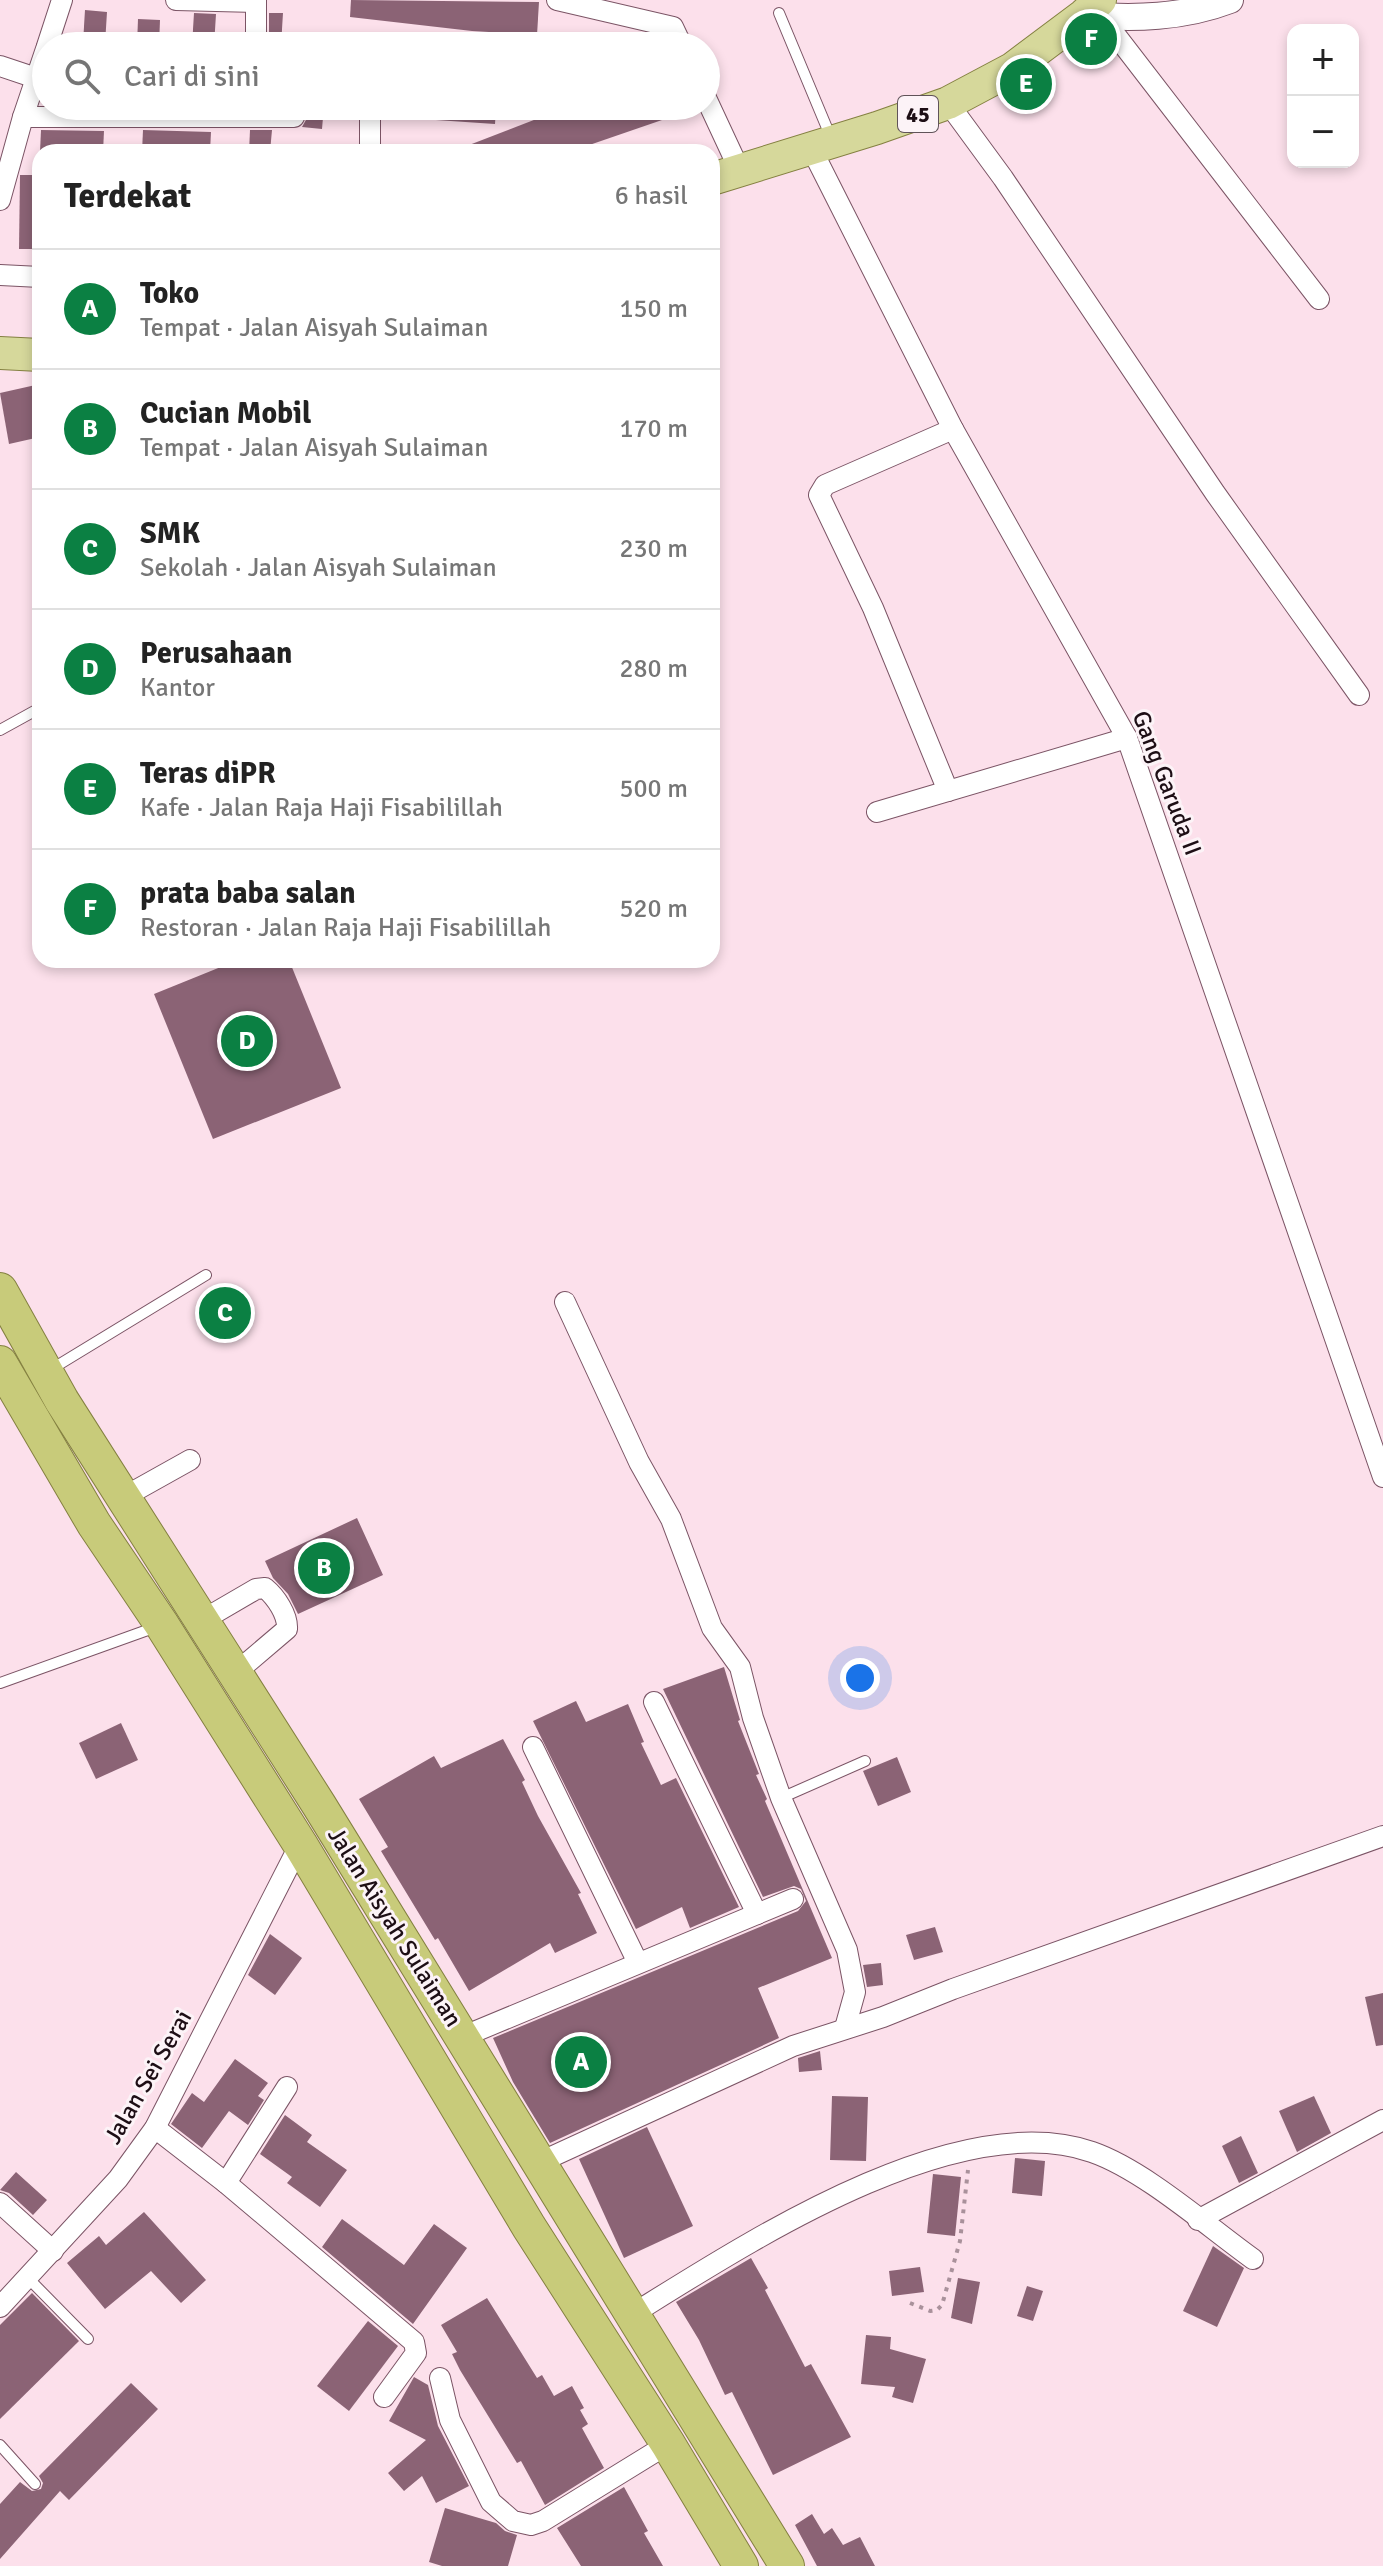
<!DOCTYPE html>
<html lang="id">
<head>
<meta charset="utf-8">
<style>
	:root { --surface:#fff; --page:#f6f6f6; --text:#222; --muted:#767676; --line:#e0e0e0; --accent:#0b8043 }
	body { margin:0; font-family:Signika,sans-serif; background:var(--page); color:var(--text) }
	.controls { position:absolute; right:24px; top:24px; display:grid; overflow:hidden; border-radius:16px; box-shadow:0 4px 12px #0003 }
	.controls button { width:72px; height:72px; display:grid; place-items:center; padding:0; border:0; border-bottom:2px solid var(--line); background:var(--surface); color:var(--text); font:40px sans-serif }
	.you { position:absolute; left:860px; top:1678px; width:28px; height:28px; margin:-20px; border:6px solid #fff; border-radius:50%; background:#1a73e8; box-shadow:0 0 0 12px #1a73e833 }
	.badge { display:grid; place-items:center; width:52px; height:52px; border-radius:50%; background:var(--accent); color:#fff; font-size:26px; font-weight:700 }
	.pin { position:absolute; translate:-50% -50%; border:4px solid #fff; box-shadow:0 2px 8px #0006 }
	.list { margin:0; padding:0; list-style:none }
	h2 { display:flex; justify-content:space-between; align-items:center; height:104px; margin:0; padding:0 32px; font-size:34px }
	h2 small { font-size:26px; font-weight:400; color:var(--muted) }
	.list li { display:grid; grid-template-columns:52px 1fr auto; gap:24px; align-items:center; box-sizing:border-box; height:120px; padding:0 32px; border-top:2px solid var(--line) }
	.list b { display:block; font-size:30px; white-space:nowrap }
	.list p { margin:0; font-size:26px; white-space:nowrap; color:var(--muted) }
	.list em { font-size:26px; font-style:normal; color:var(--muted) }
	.icon { flex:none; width:44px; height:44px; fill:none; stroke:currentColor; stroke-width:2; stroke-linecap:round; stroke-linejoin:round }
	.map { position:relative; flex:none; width:1383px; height:2566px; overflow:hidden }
	.search { position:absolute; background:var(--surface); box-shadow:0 4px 12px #0003; left:32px; top:32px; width:688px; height:88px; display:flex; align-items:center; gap:20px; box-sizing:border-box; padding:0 28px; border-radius:44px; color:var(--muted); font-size:30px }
	.panel { position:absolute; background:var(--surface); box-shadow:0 4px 12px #0003; left:32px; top:144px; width:688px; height:824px; border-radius:24px }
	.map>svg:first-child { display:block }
	.building { fill:#8b6375 }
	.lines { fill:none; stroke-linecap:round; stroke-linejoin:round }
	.service-casing { stroke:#7b5465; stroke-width:12 }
	.minor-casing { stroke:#7b5465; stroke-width:22 }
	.tertiary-casing { stroke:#7b5465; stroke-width:28 }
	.primary-casing { stroke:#848041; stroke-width:34 }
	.trunk-casing { stroke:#848041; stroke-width:36 }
	.path { stroke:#a9919b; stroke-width:4; stroke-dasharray:4 6; stroke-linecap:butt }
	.service { stroke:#fff; stroke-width:10 }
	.minor { stroke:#fff; stroke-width:20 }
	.tertiary { stroke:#fff; stroke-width:26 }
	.primary { stroke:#d6d89b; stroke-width:32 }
	.trunk { stroke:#c8cb7a; stroke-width:34 }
	.labels { text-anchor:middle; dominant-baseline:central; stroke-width:6; stroke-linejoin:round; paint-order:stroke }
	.shield { fill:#fcf3f7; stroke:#605359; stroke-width:2 }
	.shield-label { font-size:22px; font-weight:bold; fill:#1d0e15 }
	.street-label { font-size:24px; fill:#1d0e15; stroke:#fcf3f7 }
</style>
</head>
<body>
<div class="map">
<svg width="1383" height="2566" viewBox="0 0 1383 2566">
	<rect width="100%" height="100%" fill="#fce0eb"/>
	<!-- building -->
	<g class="building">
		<polygon points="351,0 539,2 537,35 472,31 350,17"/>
		<polygon points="85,10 107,12 105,44 83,43"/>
		<polygon points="194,13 216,14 214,46 192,46"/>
		<polygon points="269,13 283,13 281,46 269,45"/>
		<polygon points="138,19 160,20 159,46 137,46"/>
		<polygon points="302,106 324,106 322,129 302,127 307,118"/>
		<polygon points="421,106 496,106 495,124 421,119"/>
		<polygon points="570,106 694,106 694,109 569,152 451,152"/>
		<polygon points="41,130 104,131 103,152 40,152"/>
		<polygon points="143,130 211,132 210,152 142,152"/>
		<polygon points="250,130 272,130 270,152 249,152"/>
		<polygon points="20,175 40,175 40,249 19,249"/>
		<polygon points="40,384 40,437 9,444 0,393"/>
		<polygon points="238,960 289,960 341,1088 213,1139 154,994"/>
		<polygon points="357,1518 383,1575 298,1614 288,1594 273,1578 265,1561"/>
		<polygon points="724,1667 740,1720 738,1721 759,1774 756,1775 767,1799 765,1801 832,1958 758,1988 779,2038 550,2143 513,2082 493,2038 798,1911 806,1901 801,1889 794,1886 763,1897 663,1689"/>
		<polygon points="576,1701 586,1722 628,1704 644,1742 641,1743 661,1785 676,1778 739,1907 690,1928 682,1907 636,1929 533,1721"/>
		<polygon points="121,1723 138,1760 96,1779 79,1743"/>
		<polygon points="503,1739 525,1780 522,1782 538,1816 581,1893 578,1894 597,1933 555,1953 550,1943 469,1991 438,1938 435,1940 381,1851 388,1847 359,1799 434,1756 441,1768"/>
		<polygon points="897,1757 911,1792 878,1806 863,1771"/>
		<polygon points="935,1927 943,1952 914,1960 906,1935"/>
		<polygon points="270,1934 302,1958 275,1995 248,1975"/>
		<polygon points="881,1963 883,1985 867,1987 863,1965"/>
		<polygon points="1383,1993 1383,2045 1376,2046 1365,1997"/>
		<polygon points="820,2051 822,2070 799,2072 798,2058"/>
		<polygon points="235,2059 268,2083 258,2096 264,2100 248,2125 229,2111 202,2148 171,2124 192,2093 204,2102"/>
		<polygon points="832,2096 868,2097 866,2161 830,2160"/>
		<polygon points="1314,2096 1331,2133 1297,2152 1279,2111"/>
		<polygon points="285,2115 312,2135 307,2142 347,2170 320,2207 287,2183 292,2177 260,2154"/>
		<polygon points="647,2127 693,2226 624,2258 579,2159"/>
		<polygon points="1241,2136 1258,2173 1239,2183 1222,2146"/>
		<polygon points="1015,2158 1045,2161 1042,2196 1012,2193"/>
		<polygon points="16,2172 47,2200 33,2215 9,2193 0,2190"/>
		<polygon points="933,2174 961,2177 955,2236 927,2233"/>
		<polygon points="144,2212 206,2280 181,2303 151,2271 105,2309 67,2263 99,2236 106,2245"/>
		<polygon points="342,2219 404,2265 434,2224 467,2248 413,2324 322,2247"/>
		<polygon points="1213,2246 1244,2268 1217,2327 1183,2311"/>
		<polygon points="751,2258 768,2288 765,2290 805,2367 811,2364 851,2437 773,2475 732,2392 725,2395 699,2340 676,2302"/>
		<polygon points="920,2267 924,2292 892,2296 889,2271"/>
		<polygon points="958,2278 980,2282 972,2324 951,2318"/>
		<polygon points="1027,2286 1043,2291 1033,2321 1017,2316"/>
		<polygon points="32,2293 79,2341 0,2419 0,2325"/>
		<polygon points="487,2298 537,2378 542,2375 554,2396 572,2386 584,2408 580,2410 588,2424 582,2428 604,2468 545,2505 521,2461 517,2463 460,2370 452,2354 457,2352 441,2325"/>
		<polygon points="368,2321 398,2346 349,2411 317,2386"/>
		<polygon points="866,2335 891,2337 890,2349 926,2359 913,2403 892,2397 895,2387 861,2384"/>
		<polygon points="414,2377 428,2385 438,2426 469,2486 436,2503 422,2476 404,2491 388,2473 426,2440 389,2421"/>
		<polygon points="131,2383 158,2409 69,2500 60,2491 0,2559 0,2504 20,2482 32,2491 41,2489 43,2483 39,2476"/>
		<polygon points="624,2487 648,2531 644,2533 663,2566 581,2566 557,2528"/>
		<polygon points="445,2508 496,2523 505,2531 517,2535 508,2566 442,2566 429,2562"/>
		<polygon points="812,2514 824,2534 832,2528 843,2545 860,2537 875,2566 817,2566 795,2525"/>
	</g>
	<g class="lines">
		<!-- service casing -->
		<g class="service-casing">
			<g id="service">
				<polyline points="779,13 832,140"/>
				<polyline points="0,730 40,708"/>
				<polyline points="50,1370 206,1275"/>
				<polyline points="0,1683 156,1627"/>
				<polyline points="781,1798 865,1761"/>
				<polyline points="27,2277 88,2339"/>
				<polyline points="0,2445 35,2484"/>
			</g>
		</g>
		<!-- minor casing -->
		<g class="minor-casing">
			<g id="minor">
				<polyline points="176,0 256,2"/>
				<polyline points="557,0 673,27 682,46"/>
				<polyline points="1101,16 1319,299"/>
				<polyline points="47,46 62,0"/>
				<polyline points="256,46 256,0"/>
				<polyline points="0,66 36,78"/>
				<polyline points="706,98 740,171"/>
				<polyline points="948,103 1003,178 1215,493 1359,695"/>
				<polyline points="370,106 370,152"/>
				<polyline points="23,117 294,117"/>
				<polyline points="811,148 953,429 1127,738 1383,1477"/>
				<polyline points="0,200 23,117 46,49"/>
				<polyline points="0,275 40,277"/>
				<polyline points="948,791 873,608 819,495 825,485 953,429"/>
				<polyline points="877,812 1127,738"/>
				<polyline points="565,1302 639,1462 671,1519 712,1628 740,1667 753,1718 781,1798 847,1950 855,1992 845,2028"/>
				<polyline points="122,1498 190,1460"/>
				<path d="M201 1621 256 1589 265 1588C276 1597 288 1615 287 1629L234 1674"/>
				<polyline points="654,1702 757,1914"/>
				<polyline points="533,1747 638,1963"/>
				<polyline points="462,2037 793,1899"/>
				<polyline points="155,2128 226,2183 414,2342 416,2353 384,2397"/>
				<polyline points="538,2163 793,2046 883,2017 953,1989 1383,1836"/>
				<polyline points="226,2183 287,2087"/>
				<polyline points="0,2203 53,2251"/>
				<polyline points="1198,2220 1383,2120"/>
				<polyline points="0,2307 118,2179 155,2128 300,1844"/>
				<path d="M631 2315C744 2245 956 2105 1092 2152 1144 2170 1207 2226 1253 2259"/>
				<polyline points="440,2378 450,2420 491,2502 513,2521 531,2525 543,2521 668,2444"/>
			</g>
		</g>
		<!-- tertiary casing -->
		<g class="tertiary-casing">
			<path id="tertiary" d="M1084 15C1134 19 1183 18 1230 0"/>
		</g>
		<!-- primary casing -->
		<g class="primary-casing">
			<g id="primary">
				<polyline points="712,179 877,128 948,103 1012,69 1084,15 1100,0"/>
				<polyline points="0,353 40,355"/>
			</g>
		</g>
		<!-- trunk casing -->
		<g class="trunk-casing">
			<g id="trunk">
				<polyline points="0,1290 62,1401 319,1805 787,2566"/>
				<polyline points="0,1363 94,1524 162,1625 300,1844 529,2227 668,2444 741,2566"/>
			</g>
		</g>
		<!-- path -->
		<polyline class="path" points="910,2303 930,2311 937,2310 942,2305 960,2241 968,2170"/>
		<!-- service -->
		<use href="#service" class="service"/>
		<!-- minor -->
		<use href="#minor" class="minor"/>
		<!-- tertiary -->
		<use href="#tertiary" class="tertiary"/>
		<!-- primary -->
		<use href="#primary" class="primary"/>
		<!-- trunk -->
		<use href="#trunk" class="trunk"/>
	</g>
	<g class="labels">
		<!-- shield labels -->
		<rect class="shield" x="898" y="96" width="40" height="36" rx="6"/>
		<g class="shield-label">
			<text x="918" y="114">45</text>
		</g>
		<!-- street labels -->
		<g class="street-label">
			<text transform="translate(1167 783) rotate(69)">Gang Garuda II</text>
			<text transform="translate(395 1927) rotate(58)">Jalan Aisyah Sulaiman</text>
			<text transform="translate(148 2077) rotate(-60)">Jalan Sei Serai</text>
		</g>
	</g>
</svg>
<div class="controls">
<button>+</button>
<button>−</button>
</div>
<div class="you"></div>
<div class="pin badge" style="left:581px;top:2062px">A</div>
<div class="pin badge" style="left:324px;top:1568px">B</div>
<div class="pin badge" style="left:225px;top:1313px">C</div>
<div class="pin badge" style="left:247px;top:1041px">D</div>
<div class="pin badge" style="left:1026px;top:84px">E</div>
<div class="pin badge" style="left:1091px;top:39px">F</div>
<div class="search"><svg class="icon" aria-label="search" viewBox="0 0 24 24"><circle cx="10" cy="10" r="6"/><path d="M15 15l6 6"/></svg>Cari di sini</div>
<section class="panel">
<h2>Terdekat<small>6 hasil</small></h2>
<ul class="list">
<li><span class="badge">A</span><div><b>Toko</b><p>Tempat · Jalan Aisyah Sulaiman</p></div><em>150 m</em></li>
<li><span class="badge">B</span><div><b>Cucian Mobil</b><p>Tempat · Jalan Aisyah Sulaiman</p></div><em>170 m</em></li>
<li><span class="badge">C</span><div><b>SMK</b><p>Sekolah · Jalan Aisyah Sulaiman</p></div><em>230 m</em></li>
<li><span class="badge">D</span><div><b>Perusahaan</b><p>Kantor</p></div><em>280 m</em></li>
<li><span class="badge">E</span><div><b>Teras diPR</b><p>Kafe · Jalan Raja Haji Fisabilillah</p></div><em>500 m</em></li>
<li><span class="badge">F</span><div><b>prata baba salan</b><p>Restoran · Jalan Raja Haji Fisabilillah</p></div><em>520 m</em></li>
</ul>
</section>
</div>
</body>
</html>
